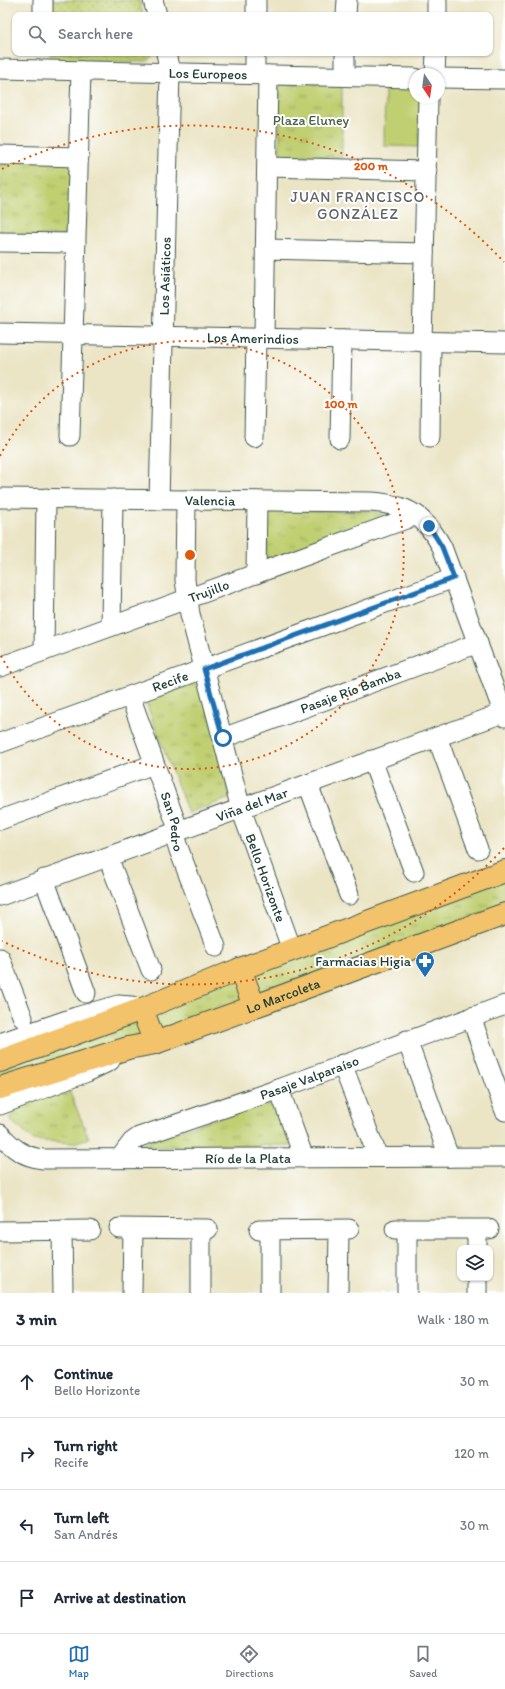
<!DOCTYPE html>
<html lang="en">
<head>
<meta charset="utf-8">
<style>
	:root { --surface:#fff; --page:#f2f2f3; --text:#1f2937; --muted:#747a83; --line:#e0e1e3; --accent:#1f6fb2 }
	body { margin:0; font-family:Itim,sans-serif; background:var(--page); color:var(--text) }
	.controls { position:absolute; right:12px; bottom:12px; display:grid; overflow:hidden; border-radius:8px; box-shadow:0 1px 3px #0004 }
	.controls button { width:36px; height:36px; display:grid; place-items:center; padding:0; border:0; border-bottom:1px solid var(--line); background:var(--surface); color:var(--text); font:20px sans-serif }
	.compass { position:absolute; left:409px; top:68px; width:36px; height:36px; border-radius:50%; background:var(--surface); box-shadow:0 1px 3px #0004; rotate:167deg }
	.stop { position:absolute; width:12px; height:12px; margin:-9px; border:3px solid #1f6fb2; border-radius:50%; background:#fff }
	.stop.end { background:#1f6fb2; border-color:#fff; box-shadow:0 1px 4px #0008 }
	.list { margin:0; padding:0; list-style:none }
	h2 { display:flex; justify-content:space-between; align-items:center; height:52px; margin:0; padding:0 16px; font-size:17px }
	h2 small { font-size:13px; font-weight:400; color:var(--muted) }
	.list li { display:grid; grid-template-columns:26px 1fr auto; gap:12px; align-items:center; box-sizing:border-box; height:72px; padding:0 16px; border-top:1px solid var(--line) }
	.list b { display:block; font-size:15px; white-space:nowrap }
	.list p { margin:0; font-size:13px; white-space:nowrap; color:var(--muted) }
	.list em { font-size:13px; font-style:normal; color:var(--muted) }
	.icon { flex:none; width:22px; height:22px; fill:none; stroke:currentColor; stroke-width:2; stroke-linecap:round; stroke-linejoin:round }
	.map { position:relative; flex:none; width:505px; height:1293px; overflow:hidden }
	.search { position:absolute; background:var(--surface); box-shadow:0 1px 3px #0004; left:12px; right:12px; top:12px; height:44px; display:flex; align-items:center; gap:10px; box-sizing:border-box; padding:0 14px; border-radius:8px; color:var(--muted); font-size:15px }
	.sheet { height:340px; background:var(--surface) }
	nav { display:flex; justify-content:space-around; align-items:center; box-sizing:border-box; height:56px; border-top:1px solid var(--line); background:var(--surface); font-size:11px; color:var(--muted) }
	nav a { display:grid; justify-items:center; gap:2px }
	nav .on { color:var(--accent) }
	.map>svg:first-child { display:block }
	.grass { fill:url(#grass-dots); stroke:#708652 }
	.park { fill:url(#park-tufts); stroke:#708652 }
	.garden { fill:#c0cf71; stroke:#708652 }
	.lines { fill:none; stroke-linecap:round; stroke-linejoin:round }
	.minor-casing { stroke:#3e564a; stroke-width:21 }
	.major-casing { stroke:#3e564a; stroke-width:24 }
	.minor { stroke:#fff; stroke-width:19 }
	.major { stroke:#f2c36a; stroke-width:22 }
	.route { stroke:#1f6fb2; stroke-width:5 }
	.ring { fill:none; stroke:#de580e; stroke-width:2; stroke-dasharray:2 4 }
	.labels { text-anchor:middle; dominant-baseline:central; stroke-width:4; stroke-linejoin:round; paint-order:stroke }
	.street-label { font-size:14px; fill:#1f3d34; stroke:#fff }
	.park-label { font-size:14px; fill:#476243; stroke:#fff }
	.poi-label { font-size:14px; fill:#1f3d34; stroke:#fff; text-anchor:end }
	.neighbourhood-label { font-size:15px; letter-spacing:1px; fill:#616468; stroke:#fff }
	.centre { fill:#de580e; stroke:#fff; stroke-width:2 }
	.ring-label { font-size:12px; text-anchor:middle; font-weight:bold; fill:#de580e; stroke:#fff; stroke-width:4; stroke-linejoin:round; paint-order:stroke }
</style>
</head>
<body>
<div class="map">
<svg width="505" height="1293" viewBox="0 0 505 1293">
	<defs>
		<pattern id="grass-dots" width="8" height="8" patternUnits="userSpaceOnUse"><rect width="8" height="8" fill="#c0cf71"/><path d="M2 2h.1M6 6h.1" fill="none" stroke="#9ba95e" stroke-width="1.8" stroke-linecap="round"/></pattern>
		<pattern id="park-tufts" width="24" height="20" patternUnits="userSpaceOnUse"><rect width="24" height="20" fill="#c0cf71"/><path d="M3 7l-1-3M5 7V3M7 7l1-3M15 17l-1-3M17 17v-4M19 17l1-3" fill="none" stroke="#9ba95e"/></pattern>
	</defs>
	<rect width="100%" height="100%" fill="#fff"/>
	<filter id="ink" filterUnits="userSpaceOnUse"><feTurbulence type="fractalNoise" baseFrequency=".025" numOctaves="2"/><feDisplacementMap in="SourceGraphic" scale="8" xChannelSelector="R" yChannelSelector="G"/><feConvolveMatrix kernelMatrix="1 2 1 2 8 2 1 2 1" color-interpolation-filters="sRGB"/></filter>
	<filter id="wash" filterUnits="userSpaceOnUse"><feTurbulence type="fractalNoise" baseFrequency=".012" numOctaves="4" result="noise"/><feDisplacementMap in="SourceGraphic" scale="16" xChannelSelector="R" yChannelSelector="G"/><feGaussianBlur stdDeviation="0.9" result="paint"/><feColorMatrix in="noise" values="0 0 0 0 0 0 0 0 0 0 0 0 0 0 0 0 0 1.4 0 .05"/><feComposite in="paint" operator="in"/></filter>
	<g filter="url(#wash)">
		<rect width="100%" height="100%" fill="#ebe5c6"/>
		<!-- grass -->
		<g class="grass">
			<polygon points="52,0 139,0 143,15 52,15"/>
			<polygon points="50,53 153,53 153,56 147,62 50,60"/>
		</g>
		<!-- park -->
		<g class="park">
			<polygon points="342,83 342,157 280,157 279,84"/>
			<polygon points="0,160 72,162 70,236 0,235"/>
			<polygon points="266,511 371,511 383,514 391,519 267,562"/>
			<polygon points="201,682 230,798 188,813 145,700"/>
			<polygon points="505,878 505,905 0,1087 0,1066"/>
			<polygon points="68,1088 89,1138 73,1143 33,1140 9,1119 16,1106"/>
			<polygon points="273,1100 292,1145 139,1147 157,1138"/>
		</g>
		<!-- garden -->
		<polygon class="garden" points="385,86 415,87 415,98 420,98 419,147 384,146"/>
	</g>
	<g filter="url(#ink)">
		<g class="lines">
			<!-- minor casing -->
			<g class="minor-casing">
				<g id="minor">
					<polyline points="153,0 157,15"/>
					<polyline points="43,15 43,0"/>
					<polyline points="256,15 256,0"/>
					<polyline points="346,15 347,0"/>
					<polyline points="437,15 437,0"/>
					<path id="s1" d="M0 69 415 78"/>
					<polyline points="255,74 255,53"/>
					<polyline points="435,74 436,53"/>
					<polyline points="345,76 345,53"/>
					<polyline points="439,78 505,79"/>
					<polyline points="0,155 79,157"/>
					<polyline points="267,167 427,171"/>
					<polyline points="0,242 76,243"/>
					<polyline points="265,249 424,253"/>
					<path id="s2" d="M0 333 505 343"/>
					<polyline points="264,338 268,75"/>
					<polyline points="422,342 428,98"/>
					<polyline points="70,436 81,71"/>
					<polyline points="254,437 256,338"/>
					<polyline points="430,437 431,342"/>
					<polyline points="340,439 342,340"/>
					<path id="s3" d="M0 498 371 502C407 504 425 516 442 547L505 717"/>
					<path id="s4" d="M159 500 170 72 166 53"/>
					<path id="s5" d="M186 500 185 580 190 614 241 809 292 950"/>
					<polyline points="256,574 257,501"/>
					<polyline points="111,626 113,499"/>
					<polyline points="44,651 46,498"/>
					<path id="s6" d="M0 667 417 515"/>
					<path id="s7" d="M130 696 176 823V842L216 947"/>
					<polyline points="437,737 478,849"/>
					<path id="s8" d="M223 738 478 643"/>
					<path id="s9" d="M0 743 454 578"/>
					<polyline points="372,760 414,872"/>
					<polyline points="308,784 349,895"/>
					<polyline points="0,820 154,764"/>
					<polyline points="108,857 151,970"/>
					<polyline points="44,879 86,993"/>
					<path id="s10" d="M0 896 503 713"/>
					<polyline points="0,958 23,1018"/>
					<polyline points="471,1017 505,1111"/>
					<polyline points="407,1040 449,1157"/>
					<polyline points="0,1043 76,1017 118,1005 131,1006 142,1009"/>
					<polyline points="342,1064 378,1157"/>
					<polyline points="279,1089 304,1158"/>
					<polyline points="0,1105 87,1072 110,1061"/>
					<path id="s11" d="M0 1134C12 1148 24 1157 43 1159L505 1157"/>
					<path id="s12" d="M120 1158 132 1142 139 1137 279 1089 505 1005"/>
					<polyline points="119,1228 208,1229"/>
					<polyline points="395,1229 489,1229"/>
					<polyline points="62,1230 63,1293"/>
					<polyline points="201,1230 201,1293"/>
					<polyline points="259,1230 349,1229"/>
					<polyline points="270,1230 270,1293"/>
					<polyline points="407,1230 407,1293"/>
					<polyline points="477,1230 477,1248"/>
					<polyline points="0,1231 90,1230"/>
					<polyline points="477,1278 477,1293"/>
					<polyline points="132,1293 133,1229"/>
					<polyline points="338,1293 339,1230"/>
				</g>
			</g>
			<!-- major casing -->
			<g class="major-casing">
				<g id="major">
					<polyline points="240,969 254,1006"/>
					<polyline points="142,1009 155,1043"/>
					<polyline points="0,1061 142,1009 240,969 505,871"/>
					<path id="s13" d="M0 1088 128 1048 155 1043 505 914"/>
				</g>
			</g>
			<!-- minor -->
			<use href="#minor" class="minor"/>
			<!-- major -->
			<use href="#major" class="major"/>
		</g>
	</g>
	<g class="lines" filter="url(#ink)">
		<!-- route -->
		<polyline class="route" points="223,738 204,669 454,578 442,547 429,526"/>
	</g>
	<!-- distance rings -->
	<g class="ring">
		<path d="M0 456A214 214 0 1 1 0 654"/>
		<path d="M504 848A429 429 0 0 1 2 941M2 169A429 429 0 0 1 504 262"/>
	</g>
	<!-- icons -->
	<defs>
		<g id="pharmacy-pin" transform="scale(1)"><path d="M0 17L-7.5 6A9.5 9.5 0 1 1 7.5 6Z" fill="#1f6fb2" stroke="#fff"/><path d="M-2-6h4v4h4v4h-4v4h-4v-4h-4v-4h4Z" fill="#fff"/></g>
	</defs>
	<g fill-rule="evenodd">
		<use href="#pharmacy-pin" x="425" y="961"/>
	</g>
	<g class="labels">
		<!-- street labels -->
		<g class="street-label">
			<text stroke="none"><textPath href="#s1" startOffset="208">Los Europeos</textPath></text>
			<text stroke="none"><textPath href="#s4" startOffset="224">Los Asiáticos</textPath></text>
			<text stroke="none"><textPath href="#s2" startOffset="253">Los Amerindios</textPath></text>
			<text stroke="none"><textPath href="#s3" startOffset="210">Valencia</textPath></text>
			<text stroke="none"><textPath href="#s6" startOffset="222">Trujillo</textPath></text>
			<text stroke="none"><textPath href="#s9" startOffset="181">Recife</textPath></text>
			<text stroke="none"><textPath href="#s8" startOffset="136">Pasaje Río Bamba</textPath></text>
			<text stroke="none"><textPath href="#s10" startOffset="268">Viña del Mar</textPath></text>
			<text stroke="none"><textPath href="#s7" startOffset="133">San Pedro</textPath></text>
			<text stroke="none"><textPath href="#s5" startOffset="389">Bello Horizonte</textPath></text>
			<text stroke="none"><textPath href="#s13" startOffset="298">Lo Marcoleta</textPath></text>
			<text stroke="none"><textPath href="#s12" startOffset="209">Pasaje Valparaíso</textPath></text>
			<text stroke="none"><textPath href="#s11" startOffset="256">Río de la Plata</textPath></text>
		</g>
		<!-- park labels -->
		<g class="park-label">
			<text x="311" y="120">Plaza Eluney</text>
		</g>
		<!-- poi labels -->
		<g class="poi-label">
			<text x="411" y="961">Farmacias Higia</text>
		</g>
		<!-- neighbourhood labels -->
		<g class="neighbourhood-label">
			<text x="358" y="197">JUAN FRANCISCO<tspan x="358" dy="17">GONZÁLEZ</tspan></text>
		</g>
	</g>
	<circle cx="190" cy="555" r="6" class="centre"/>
	<g class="ring-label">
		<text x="371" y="170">200 m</text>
		<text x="341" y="408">100 m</text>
	</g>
</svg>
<div class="controls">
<button><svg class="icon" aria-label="layers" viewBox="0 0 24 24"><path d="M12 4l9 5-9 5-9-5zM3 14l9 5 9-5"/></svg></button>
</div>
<svg class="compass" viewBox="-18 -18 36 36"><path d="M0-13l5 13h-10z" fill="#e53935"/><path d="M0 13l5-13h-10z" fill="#747a83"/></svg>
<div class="stop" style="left:223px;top:738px"></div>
<div class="stop end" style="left:429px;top:526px"></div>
<div class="search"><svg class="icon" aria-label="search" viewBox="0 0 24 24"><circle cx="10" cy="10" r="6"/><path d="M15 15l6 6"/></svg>Search here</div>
</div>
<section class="sheet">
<h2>3 min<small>Walk · 180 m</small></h2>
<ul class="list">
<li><svg class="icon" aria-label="ahead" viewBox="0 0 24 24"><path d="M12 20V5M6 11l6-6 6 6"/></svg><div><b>Continue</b><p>Bello Horizonte</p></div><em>30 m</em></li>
<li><svg class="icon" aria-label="right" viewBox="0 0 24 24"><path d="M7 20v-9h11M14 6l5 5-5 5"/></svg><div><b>Turn right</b><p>Recife</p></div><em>120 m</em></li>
<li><svg class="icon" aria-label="left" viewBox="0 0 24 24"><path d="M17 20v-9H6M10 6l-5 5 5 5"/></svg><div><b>Turn left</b><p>San Andrés</p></div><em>30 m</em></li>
<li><svg class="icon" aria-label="arrive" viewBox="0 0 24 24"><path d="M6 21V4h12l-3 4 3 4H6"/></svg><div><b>Arrive at destination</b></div></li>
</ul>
</section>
<nav>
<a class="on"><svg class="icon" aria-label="map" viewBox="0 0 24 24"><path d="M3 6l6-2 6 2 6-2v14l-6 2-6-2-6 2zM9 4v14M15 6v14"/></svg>Map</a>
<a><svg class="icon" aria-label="directions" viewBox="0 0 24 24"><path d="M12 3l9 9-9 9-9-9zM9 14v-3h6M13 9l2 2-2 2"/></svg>Directions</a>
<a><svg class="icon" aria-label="saved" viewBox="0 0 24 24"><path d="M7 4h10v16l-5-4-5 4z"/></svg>Saved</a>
</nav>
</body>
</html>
